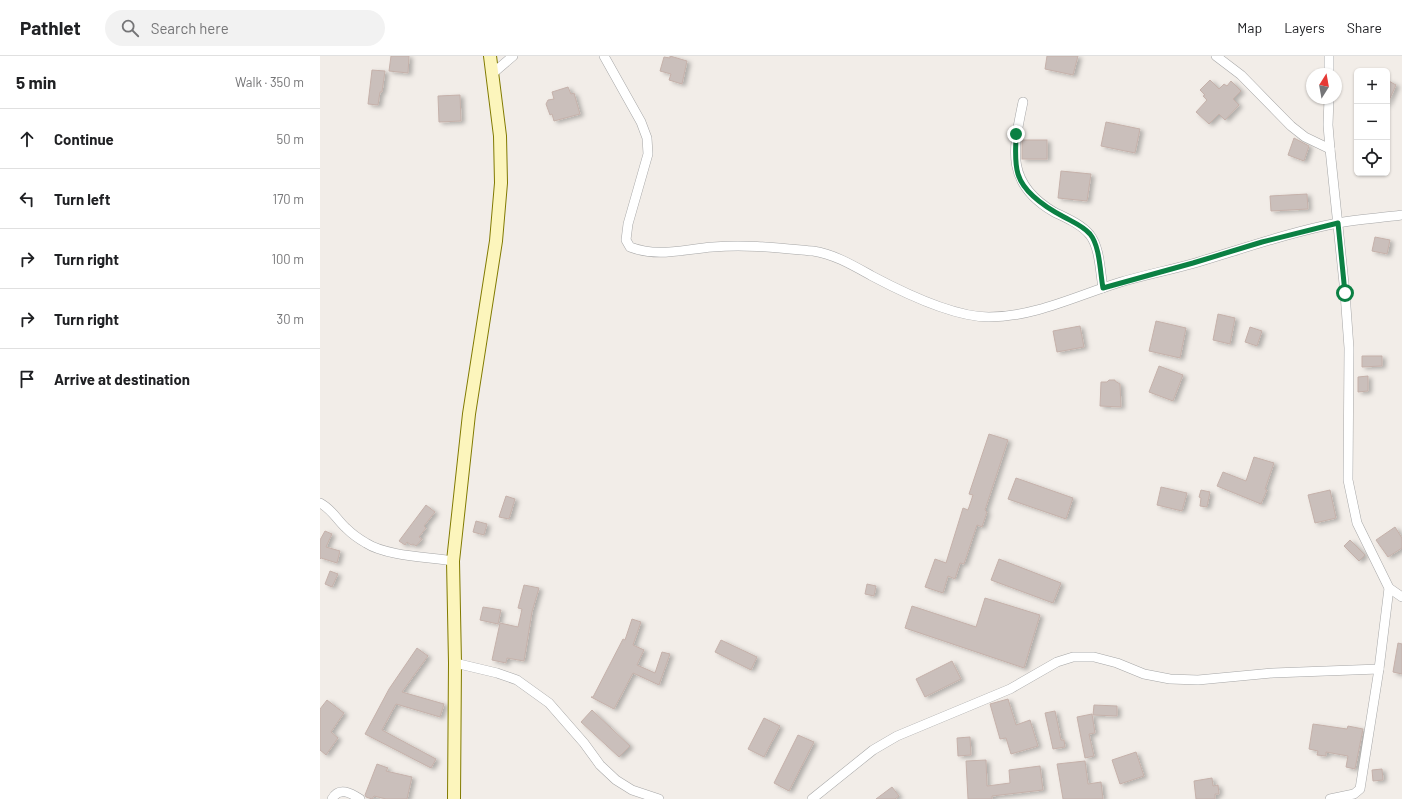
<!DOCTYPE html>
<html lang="en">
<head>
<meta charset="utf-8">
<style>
	:root { --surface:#fff; --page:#f2f2f2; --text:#202124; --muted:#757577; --line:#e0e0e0 }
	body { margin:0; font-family:Barlow,sans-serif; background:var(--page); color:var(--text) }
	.controls { position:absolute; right:12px; top:12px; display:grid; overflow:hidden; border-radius:6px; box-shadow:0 1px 3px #0004 }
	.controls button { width:36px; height:36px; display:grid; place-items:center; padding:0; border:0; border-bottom:1px solid var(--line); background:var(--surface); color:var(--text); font:20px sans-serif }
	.compass { position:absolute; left:986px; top:12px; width:36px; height:36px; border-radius:50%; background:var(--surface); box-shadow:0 1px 3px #0004; rotate:11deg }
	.stop { position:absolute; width:12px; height:12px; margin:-9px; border:3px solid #0b8043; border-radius:50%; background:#fff }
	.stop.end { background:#0b8043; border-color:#fff; box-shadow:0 1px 4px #0008 }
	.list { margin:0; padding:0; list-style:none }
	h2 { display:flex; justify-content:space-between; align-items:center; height:52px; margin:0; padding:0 16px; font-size:17px }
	h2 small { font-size:13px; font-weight:400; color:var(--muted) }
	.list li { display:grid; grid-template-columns:26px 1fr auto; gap:12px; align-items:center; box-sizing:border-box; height:60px; padding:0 16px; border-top:1px solid var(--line) }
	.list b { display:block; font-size:15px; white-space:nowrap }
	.list em { font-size:13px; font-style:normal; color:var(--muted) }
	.icon { flex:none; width:22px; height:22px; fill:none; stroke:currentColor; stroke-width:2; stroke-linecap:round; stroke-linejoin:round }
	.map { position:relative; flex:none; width:1082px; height:743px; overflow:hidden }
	header { display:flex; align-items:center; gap:24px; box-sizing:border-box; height:56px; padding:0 20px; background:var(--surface); border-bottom:1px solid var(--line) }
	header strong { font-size:19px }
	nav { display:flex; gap:22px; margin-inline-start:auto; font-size:14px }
	.search { width:280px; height:36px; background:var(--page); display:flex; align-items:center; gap:10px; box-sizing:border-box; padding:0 14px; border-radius:22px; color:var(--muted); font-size:15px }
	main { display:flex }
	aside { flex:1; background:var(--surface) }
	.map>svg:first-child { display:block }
	.building { fill:#cabfbb; stroke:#c5b1aa; filter:url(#shadow) }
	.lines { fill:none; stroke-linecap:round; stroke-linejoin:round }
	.minor-casing { stroke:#a6a6a6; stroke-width:10 }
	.secondary-casing { stroke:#817a01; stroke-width:14 }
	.minor { stroke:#fff; stroke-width:9 }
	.secondary { stroke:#fcf5bc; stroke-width:12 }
	.route { stroke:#0b8043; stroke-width:5 }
</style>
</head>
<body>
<header>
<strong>Pathlet</strong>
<div class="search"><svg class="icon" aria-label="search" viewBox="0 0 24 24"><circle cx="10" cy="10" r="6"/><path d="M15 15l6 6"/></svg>Search here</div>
<nav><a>Map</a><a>Layers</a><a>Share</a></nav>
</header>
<main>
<aside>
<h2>5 min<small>Walk · 350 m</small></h2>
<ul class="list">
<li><svg class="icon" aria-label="ahead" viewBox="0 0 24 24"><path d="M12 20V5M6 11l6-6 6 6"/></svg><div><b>Continue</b></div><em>50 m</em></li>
<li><svg class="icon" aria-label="left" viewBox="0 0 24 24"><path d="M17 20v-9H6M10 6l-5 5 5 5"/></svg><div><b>Turn left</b></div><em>170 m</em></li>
<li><svg class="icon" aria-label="right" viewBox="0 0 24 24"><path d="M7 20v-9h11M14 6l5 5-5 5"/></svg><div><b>Turn right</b></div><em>100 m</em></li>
<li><svg class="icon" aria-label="right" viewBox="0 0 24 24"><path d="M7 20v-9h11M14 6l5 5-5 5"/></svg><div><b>Turn right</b></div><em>30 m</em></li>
<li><svg class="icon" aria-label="arrive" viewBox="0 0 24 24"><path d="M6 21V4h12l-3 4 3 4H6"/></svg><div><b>Arrive at destination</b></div></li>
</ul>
</aside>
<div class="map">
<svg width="1082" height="743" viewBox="0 0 1082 743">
	<defs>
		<filter id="shadow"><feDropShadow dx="3.5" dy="2" stdDeviation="2" flood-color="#0004"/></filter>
	</defs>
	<rect width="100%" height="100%" fill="#f2ede8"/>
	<!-- building -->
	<g class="building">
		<polygon points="71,0 89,0 88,17 69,15"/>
		<polygon points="350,0 367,5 362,28 349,24 351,18 340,15 344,1 350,2"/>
		<polygon points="727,0 758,0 753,19 725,13"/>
		<polygon points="52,14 65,15 62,36 60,36 58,49 48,48"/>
		<polygon points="890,24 899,33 904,28 907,30 911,25 921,35 913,43 919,49 905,64 899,58 889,68 876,56 887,44 883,40 885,39 880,34"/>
		<polygon points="1067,24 1076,29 1067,49"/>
		<polygon points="248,31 251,38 254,37 260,58 234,65 232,58 230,59 226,48 228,44 234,43 232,36"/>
		<polygon points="140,39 141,65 119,66 118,40"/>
		<polygon points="786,66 820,73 815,97 781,90"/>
		<polygon points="974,82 989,90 984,105 968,99"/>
		<rect x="702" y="84" width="25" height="19"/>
		<polygon points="741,115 771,118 767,145 738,142"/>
		<polygon points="987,138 988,153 951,155 950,140"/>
		<polygon points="1055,181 1070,184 1067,198 1052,195"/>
		<polygon points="898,258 915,262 910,288 893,284"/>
		<polygon points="836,265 866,272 860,302 829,295"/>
		<polygon points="760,270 764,291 737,296 733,275"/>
		<polygon points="930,271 942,275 937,290 925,286"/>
		<polygon points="1042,300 1062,300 1062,310 1042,311"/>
		<polygon points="839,310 863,319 853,345 829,336"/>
		<polygon points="1048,320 1048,335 1038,336 1038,321"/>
		<polygon points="789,324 795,324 795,325 800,328 801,351 780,350 781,326 787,326"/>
		<polygon points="669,378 688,384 665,454 667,456 662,471 657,469 644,508 640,507 635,523 628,520 623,537 605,531 615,503 626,507 643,452 648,454 653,439 649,438"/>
		<polygon points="934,401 954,407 945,433 947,434 941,448 897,430 903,416 926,425"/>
		<polygon points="696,422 753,442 746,463 688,443"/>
		<polygon points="841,431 867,437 862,455 837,449"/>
		<polygon points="881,434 890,436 887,451 880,450 881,442 879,441"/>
		<polygon points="1010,434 1016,462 995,467 988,439"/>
		<polygon points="186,440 195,443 189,463 179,461"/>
		<polygon points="106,449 115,456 104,470 106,472 99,481 102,483 96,490 93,488 91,489 87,486 85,489 79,485"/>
		<polygon points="156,465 167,468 164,479 153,476"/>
		<polygon points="1075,471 1082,482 1082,492 1068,501 1056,484"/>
		<polygon points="5,475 12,478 6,491 20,495 17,507 1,502 0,503 0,484"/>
		<polygon points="1030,484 1045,499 1039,505 1024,490"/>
		<polygon points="679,503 741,527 733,547 671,524"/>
		<polygon points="10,515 18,518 12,531 5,528"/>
		<polygon points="547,528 556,530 554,540 545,538"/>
		<polygon points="204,529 219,532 212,556 204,605 187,602 186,607 172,604 180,567 198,571 202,553 198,552"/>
		<polygon points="665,542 720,559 704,612 585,572 592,550 656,571"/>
		<polygon points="163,551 181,554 178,568 160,564"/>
		<polygon points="312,563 321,566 313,589 324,594 317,609 335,617 342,596 350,598 339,629 313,617 294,653 271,641 273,641 303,583 305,584"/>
		<polygon points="401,584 437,601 431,614 395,596"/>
		<polygon points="1078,587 1082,588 1082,618 1073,616"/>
		<polygon points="97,592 108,600 82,636 124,648 120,661 76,648 62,674 116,703 111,712 45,678 69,633"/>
		<polygon points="632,605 641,623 605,641 596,623"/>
		<polygon points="688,643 696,669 710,664 718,690 691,698 686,682 680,683 670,648"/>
		<polygon points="7,644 24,657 11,676 18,682 6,699 0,694 0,653"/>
		<polygon points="774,649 797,650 797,660 773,659"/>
		<polygon points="272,654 310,690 299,701 261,666"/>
		<polygon points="735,655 741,684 744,684 745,691 733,693 725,657"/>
		<polygon points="772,658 775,677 769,678 774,700 765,702 757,661"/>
		<polygon points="444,662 460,670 444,701 428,693"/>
		<polygon points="993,668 1027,673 1028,670 1043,673 1035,713 1026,711 1028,700 1006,696 1006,700 997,699 998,695 989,693"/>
		<polygon points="478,679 494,686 469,735 454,727"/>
		<polygon points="650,681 651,699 638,700 637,682"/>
		<polygon points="816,696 824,720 800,728 792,704"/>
		<polygon points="666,704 667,730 690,727 689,714 720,710 723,734 672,740 672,743 648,743 646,705"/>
		<polygon points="765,705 768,728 781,726 783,743 743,743 737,708"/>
		<polygon points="57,708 68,712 66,715 92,721 87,743 66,743 54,740 52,743 46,741 45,739"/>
		<polygon points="1062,713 1063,724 1053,725 1052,714"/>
		<polygon points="892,722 893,730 898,729 899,738 895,738 895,743 876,743 874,725"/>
		<polygon points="572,731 579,740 575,743 556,743"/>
	</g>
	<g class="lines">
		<!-- minor casing -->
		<g class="minor-casing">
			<g id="minor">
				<path d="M284 0 321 66 327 82 328 98 308 168 306 184 310 191C338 202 364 193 393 191 426 188 460 192 493 195 514 198 534 210 552 220 584 237 633 261 669 261 715 261 758 239 801 226 825 219 850 214 875 207 922 193 970 176 1018 167 1039 163 1061 162 1082 159"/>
				<polyline points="896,0 921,19 971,70 985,81 1010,93"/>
				<polyline points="1009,0 1009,18"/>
				<polyline points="172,18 193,0"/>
				<polyline points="1009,42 1008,69 1010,93 1025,237 1029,292 1028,424 1037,467 1069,532 1059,613 1040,733 1034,738 1010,743"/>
				<path d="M703 46C693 94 685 127 734 156 746 162 761 168 770 179 780 192 780 215 783 232"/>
				<path d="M0 447C12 453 17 464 26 472 32 478 39 483 46 487 66 500 108 501 133 505"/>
				<polyline points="1069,532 1082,541"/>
				<polyline points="135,607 177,617 197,624 229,647 264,687 280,709 296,724 312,734 339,743"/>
				<path d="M12 743C19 730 31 737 40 743"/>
				<polyline points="492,743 553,694 577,680 690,633 737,606 753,601 774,601 797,607 824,618 850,623 878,624 953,617 1059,613"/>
			</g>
		</g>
		<!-- secondary casing -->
		<g class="secondary-casing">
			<polyline id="secondary" points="134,743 135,607 133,505 149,358 176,185 181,127 180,80 170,0"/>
		</g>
		<!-- minor -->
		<use href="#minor" class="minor"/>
		<!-- secondary -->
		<use href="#secondary" class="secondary"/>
	</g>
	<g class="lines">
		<!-- route -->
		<path class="route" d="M696 78C696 91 694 105 698 118 704 138 727 152 744 161 753 166 763 170 770 178 780 190 780 216 783 232L873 207 942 186 1018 167 1025 237"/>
	</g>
</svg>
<div class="controls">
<button>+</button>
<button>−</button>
<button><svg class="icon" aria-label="locate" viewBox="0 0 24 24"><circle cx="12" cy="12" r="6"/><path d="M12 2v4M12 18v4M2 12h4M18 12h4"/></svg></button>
</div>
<svg class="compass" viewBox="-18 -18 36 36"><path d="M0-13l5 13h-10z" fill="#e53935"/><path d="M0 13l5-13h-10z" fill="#757577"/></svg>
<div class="stop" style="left:1025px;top:237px"></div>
<div class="stop end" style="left:696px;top:78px"></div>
</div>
</main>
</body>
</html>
